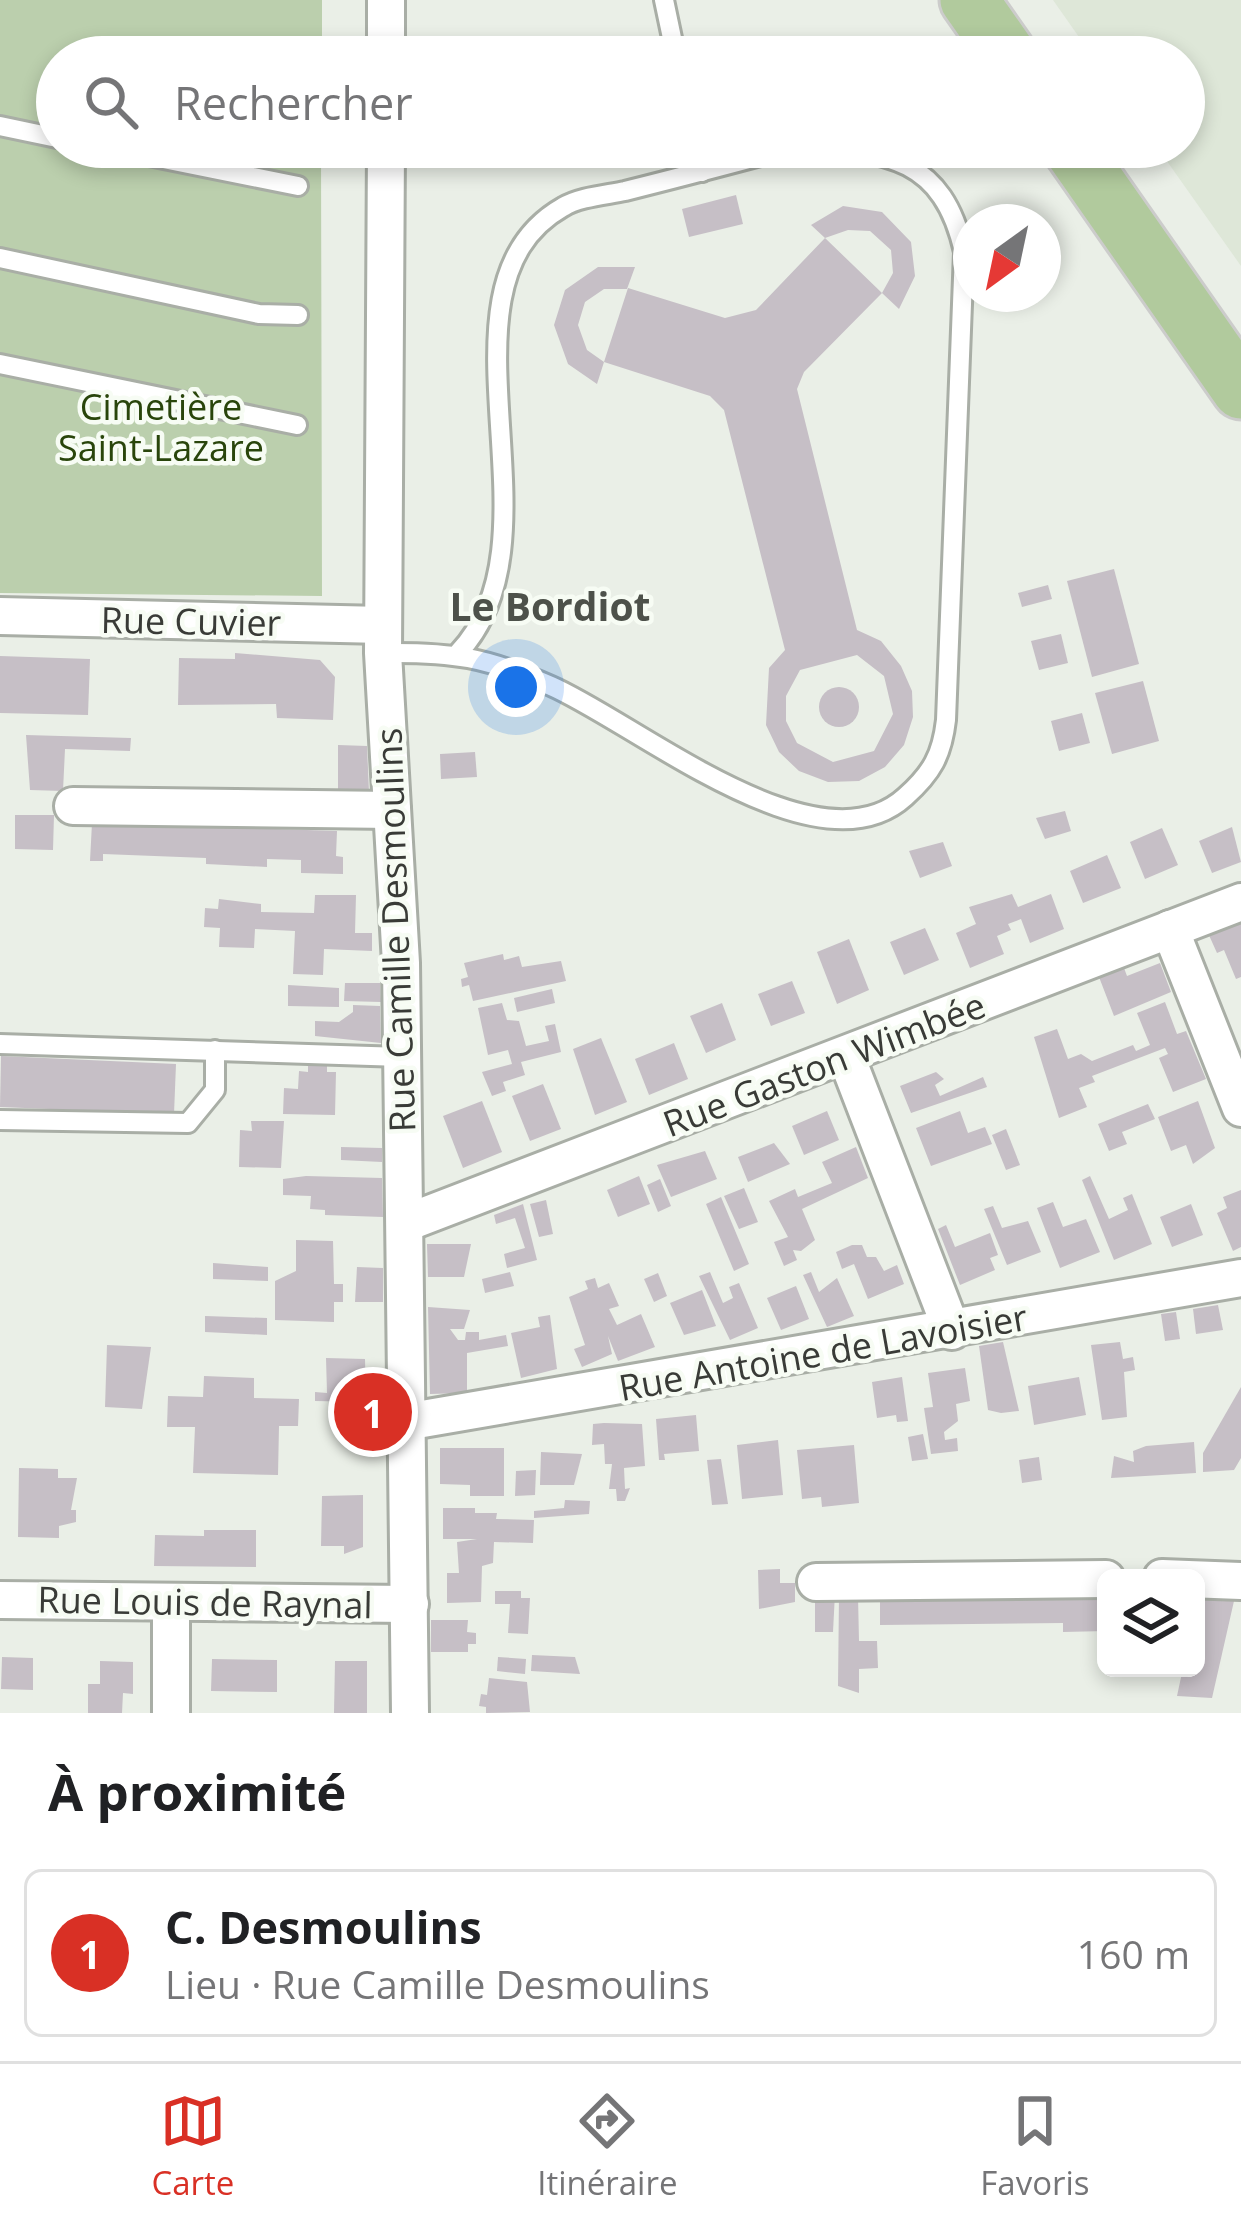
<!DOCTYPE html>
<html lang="fr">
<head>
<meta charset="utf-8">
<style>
	:root { --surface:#fff; --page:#f2f2f2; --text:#202124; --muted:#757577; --line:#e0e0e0; --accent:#d93025 }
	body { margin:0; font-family:"Open Sans",sans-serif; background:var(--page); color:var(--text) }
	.controls { position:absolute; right:36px; bottom:36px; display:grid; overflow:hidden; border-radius:18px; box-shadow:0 6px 18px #0003 }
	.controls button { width:108px; height:108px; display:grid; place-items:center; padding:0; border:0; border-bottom:3px solid var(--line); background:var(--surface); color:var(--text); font:60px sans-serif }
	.compass { position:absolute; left:953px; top:204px; width:108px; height:108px; border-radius:50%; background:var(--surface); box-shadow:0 6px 18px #0003; rotate:213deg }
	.you { position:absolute; left:516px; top:687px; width:42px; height:42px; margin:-30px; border:9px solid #fff; border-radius:50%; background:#1a73e8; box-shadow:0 0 0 18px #1a73e833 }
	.badge { display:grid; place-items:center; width:78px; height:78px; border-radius:50%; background:var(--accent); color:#fff; font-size:39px; font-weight:700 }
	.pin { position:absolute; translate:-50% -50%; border:6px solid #fff; box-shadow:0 3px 12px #0006 }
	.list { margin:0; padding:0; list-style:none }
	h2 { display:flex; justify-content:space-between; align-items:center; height:156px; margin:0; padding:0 48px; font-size:51px }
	h2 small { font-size:39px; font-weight:400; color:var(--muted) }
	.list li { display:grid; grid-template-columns:78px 1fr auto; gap:36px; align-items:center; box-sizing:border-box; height:168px; margin:0 24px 24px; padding:0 24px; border:3px solid var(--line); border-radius:18px }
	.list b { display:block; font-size:45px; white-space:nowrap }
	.list p { margin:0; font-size:39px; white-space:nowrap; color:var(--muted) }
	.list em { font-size:39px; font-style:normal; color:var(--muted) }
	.icon { flex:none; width:66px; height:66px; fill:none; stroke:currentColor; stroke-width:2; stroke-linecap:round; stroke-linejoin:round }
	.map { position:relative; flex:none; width:1241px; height:1713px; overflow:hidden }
	.search { position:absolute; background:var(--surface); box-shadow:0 6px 18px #0003; left:36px; right:36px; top:36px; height:132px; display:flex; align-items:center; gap:30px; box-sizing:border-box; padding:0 42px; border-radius:66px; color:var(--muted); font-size:45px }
	.sheet { height:348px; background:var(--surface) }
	nav { display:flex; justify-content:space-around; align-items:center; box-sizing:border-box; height:168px; border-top:3px solid var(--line); background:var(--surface); font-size:33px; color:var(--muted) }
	nav a { display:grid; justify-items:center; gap:6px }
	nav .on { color:var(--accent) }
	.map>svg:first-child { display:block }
	.built { fill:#dee7d8 }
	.green { fill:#bbcfad }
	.building { fill:#c6bfc6; fill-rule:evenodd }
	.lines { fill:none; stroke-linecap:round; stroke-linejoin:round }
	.service-casing { stroke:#a9aea6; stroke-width:24 }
	.minor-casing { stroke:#a9aea6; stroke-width:42 }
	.primary-casing { stroke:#cccccb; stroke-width:63 }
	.service { stroke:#fff; stroke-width:18 }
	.minor { stroke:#fff; stroke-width:36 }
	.primary { stroke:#b1ca9d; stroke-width:57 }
	.labels { text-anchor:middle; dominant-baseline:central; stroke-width:9; stroke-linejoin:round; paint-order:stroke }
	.park-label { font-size:36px; fill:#29450b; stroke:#f7fcf4 }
	.street-label { font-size:36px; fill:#393b37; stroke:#f7fcf4 }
	.neighbourhood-label { font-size:39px; font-weight:bold; fill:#4d514a; stroke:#f7fcf4 }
</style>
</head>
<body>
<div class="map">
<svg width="1241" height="1713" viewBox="0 0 1241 1713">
	<rect width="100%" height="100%" fill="#eaefe7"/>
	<!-- built -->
	<polygon class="built" points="1053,0 1241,0 1241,266 1157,147 1184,147 1184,57 1093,57"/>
	<!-- green -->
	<polygon class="green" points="0,0 322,0 322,57 57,57 57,147 321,147 322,596 0,593"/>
	<!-- building -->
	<g class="building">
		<polygon points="736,195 743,224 689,237 682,209"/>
		<path d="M843 206 882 212 911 242 915 276 899 309 882 293 804 372 797 389 857 630 881 641 901 666 912 691 913 717 904 745 885 767 859 781 828 782 799 771 779 752 766 725 769 668 785 650 724 410 710 396 604 362 628 288 725 318 756 310 825 238 882 293 893 273 891 250 870 231 848 230 825 238 811 225ZM857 655 884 676 893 714 874 751 833 762 797 743 786 721V696L800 670Z"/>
		<polygon points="598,267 635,267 627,289 604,289 585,302 578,325 587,350 604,362 597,384 568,364 554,325 565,290"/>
		<polygon points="1114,569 1139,664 1092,677 1067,581"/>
		<polygon points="1048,585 1052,599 1022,607 1018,593"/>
		<polygon points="1061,634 1068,663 1039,670 1031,641"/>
		<polygon points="235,653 320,660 335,677 333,720 277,718 276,704 178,705 179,658 235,659"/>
		<polygon points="0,656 90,659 88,715 0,713"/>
		<polygon points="1143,681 1159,741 1112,754 1095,693"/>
		<circle cx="839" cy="707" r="20"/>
		<polygon points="1082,713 1090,743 1059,751 1051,721"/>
		<polygon points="26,735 131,738 130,751 65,749 63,791 30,790"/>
		<polygon points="338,745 367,746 369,792 338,791"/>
		<polygon points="475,752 477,777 441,779 440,754"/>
		<polygon points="1065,811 1071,831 1045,839 1036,818"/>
		<polygon points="15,815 54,815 53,850 15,849"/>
		<polygon points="92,823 337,831 336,856 343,857 343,874 301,873 301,860 267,859 267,867 206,864 206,858 103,854 103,861 90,861"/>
		<polygon points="1232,827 1241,862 1212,873 1199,841"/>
		<polygon points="1162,828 1178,865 1145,879 1130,842"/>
		<polygon points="943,842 952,866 920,878 909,851"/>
		<polygon points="1107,855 1121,888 1083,903 1070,871"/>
		<polygon points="1012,894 1018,907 1051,894 1064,929 1030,943 1021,919 1008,924 1011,930 997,936 1004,954 970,968 956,933 976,924 969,907"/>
		<polygon points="315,895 356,895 355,933 372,933 372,951 324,949 323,975 293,974 295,931 255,929 254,948 219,947 220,928 204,927 205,908 218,909 219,899 261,904 261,912 314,913"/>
		<polygon points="1241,920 1241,977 1236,979 1224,950 1217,953 1208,933"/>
		<polygon points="925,928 939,960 904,975 890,942"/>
		<polygon points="849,939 869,990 837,1004 817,952"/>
		<polygon points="503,954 504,960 519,956 522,967 561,961 566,981 473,1001 469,985 462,987 461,979 468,977 464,963"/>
		<polygon points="1160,963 1171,992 1114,1016 1099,977 1124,968 1127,976"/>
		<polygon points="792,981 805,1013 771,1026 758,994"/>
		<polygon points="345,983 380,983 381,1002 344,1001"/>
		<polygon points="288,985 339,988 339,1007 288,1006"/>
		<polygon points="552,989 555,1003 517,1012 514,998"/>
		<polygon points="1165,1002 1177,1034 1186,1031 1206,1079 1173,1092 1159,1058 1168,1054 1165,1048 1092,1076 1095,1082 1079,1088 1087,1107 1059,1118 1034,1037 1057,1029 1068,1059 1081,1054 1092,1061 1133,1045 1136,1051 1150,1045 1137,1013"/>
		<polygon points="502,1003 507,1020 519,1021 526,1046 549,1041 545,1026 555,1024 561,1052 521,1062 525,1075 503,1082 506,1091 492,1096 482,1072 512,1064 508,1050 488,1055 478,1008"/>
		<polygon points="722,1003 736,1040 706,1053 690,1016"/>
		<polygon points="353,1005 380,1006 381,1043 315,1036 315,1021 339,1022 353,1012"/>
		<polygon points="601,1038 627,1102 595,1115 573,1049"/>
		<polygon points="674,1043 688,1079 649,1095 635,1059"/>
		<polygon points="1,1056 176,1064 174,1114 0,1107"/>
		<polygon points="308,1064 327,1064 327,1072 336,1072 335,1115 283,1114 284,1088 298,1089 299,1071 308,1072"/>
		<polygon points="936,1072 944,1079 935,1085 940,1096 983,1077 987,1087 911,1113 900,1086"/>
		<polygon points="543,1084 561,1129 530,1141 512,1096"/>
		<polygon points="482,1101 502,1152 463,1168 443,1116"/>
		<polygon points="1198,1101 1215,1148 1193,1164 1186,1145 1171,1151 1158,1117"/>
		<polygon points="1148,1104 1155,1119 1122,1132 1127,1144 1109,1151 1098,1124"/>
		<polygon points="827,1111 839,1140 804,1155 792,1126"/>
		<polygon points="960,1111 968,1133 985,1127 992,1144 931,1166 916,1128"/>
		<polygon points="251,1121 284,1121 281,1168 239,1167 240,1130 252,1131"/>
		<polygon points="1006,1129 1020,1165 1006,1170 992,1135"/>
		<polygon points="774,1143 790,1164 748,1182 738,1157"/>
		<polygon points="341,1147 382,1148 382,1162 341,1160"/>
		<polygon points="856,1147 868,1178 802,1209 815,1240 801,1251 793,1250 797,1260 784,1266 774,1242 788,1237 769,1201 795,1189 798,1197 832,1183 822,1162"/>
		<polygon points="705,1151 717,1179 671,1197 657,1165"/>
		<polygon points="306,1176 382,1178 383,1217 325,1215 325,1210 310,1209 311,1196 283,1195 283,1179"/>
		<polygon points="639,1176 650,1204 618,1217 607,1190"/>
		<polygon points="1090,1176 1109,1219 1128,1210 1123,1198 1132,1194 1152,1244 1114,1260 1082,1180"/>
		<polygon points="660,1179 671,1206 658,1212 647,1185"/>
		<polygon points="744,1188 758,1222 739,1229 724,1196"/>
		<polygon points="1241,1190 1241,1247 1233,1251 1217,1213 1227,1208 1223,1197"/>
		<polygon points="721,1197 749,1264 734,1271 706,1204"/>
		<polygon points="546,1200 553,1234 539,1237 530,1204"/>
		<polygon points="1053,1202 1063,1227 1086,1219 1100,1252 1060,1268 1037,1208"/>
		<polygon points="523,1204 537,1260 507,1268 504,1254 525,1248 515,1218 496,1224 494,1215"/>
		<polygon points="1191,1204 1203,1235 1172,1247 1160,1217"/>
		<polygon points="993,1206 1002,1228 1028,1221 1041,1252 1007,1265 984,1209"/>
		<polygon points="946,1225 955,1247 990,1233 998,1255 990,1258 995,1270 960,1285 938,1229"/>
		<polygon points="296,1240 333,1241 334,1284 343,1284 343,1302 334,1302 334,1322 275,1320 275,1281 296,1271"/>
		<polygon points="427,1244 471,1244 464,1277 428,1277"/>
		<polygon points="852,1245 862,1245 867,1257 876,1257 884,1271 897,1265 904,1284 868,1299 854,1264 842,1269 836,1252"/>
		<polygon points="213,1263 268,1267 268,1281 213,1279"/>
		<polygon points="357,1267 383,1268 383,1302 355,1302"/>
		<polygon points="510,1272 514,1286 485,1293 482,1279"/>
		<polygon points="710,1272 723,1303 733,1298 729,1287 739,1283 758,1328 730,1340 699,1276"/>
		<polygon points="811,1272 819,1292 837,1278 854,1316 827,1327 803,1275"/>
		<polygon points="658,1273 667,1296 654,1302 644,1279"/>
		<polygon points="595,1278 598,1288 609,1283 619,1306 609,1309 617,1325 641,1314 655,1347 618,1361 608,1336 612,1354 582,1367 574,1349 585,1345 569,1297 588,1289 585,1281"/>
		<polygon points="796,1286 809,1319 781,1330 767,1298"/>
		<polygon points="702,1290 716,1326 684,1335 670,1303"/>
		<polygon points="1218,1305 1223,1330 1196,1334 1193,1309"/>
		<polygon points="428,1307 470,1310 464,1329 450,1329 458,1340 465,1340 466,1332 479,1332 479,1340 506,1335 508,1346 467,1353 467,1393 430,1394"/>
		<polygon points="1176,1312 1180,1339 1165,1341 1161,1314"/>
		<polygon points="550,1315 557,1369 521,1378 511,1333 540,1327 538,1317"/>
		<polygon points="205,1316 267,1318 267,1335 205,1332"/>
		<polygon points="1003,1342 1019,1411 1001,1413 988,1410 979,1346"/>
		<polygon points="1120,1342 1123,1359 1133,1357 1135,1370 1124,1372 1127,1417 1102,1420 1091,1345"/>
		<polygon points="107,1345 151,1347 142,1409 105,1407"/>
		<polygon points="326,1358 365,1359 366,1402 315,1401 315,1392 327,1393"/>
		<polygon points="965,1368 970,1401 956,1404 958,1421 944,1432 945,1440 957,1438 958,1451 931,1454 924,1408 933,1407 928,1373"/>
		<polygon points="204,1376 254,1378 254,1398 299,1399 298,1426 279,1426 278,1475 193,1473 195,1427 167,1427 168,1396 203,1397"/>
		<polygon points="902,1377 908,1421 897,1422 896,1415 877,1418 872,1382"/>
		<polygon points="1079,1377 1086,1415 1034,1425 1028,1386"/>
		<polygon points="1241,1387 1241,1458 1234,1470 1203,1472 1203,1453"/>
		<polygon points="362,1402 384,1403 384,1422 362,1422"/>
		<polygon points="696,1415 699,1451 664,1454 665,1460 659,1460 656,1419"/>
		<polygon points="604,1423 642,1424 645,1466 624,1468 625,1489 630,1488 625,1501 617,1501 616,1489 609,1489 612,1464 605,1464 604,1444 592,1445 593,1424"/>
		<polygon points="923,1434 928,1459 912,1461 908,1437"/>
		<polygon points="778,1440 783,1495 742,1499 737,1445"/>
		<polygon points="1194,1442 1196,1473 1111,1478 1114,1456 1134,1462 1133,1451 1146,1446"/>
		<polygon points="854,1445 859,1503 822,1507 821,1497 802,1499 797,1450"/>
		<polygon points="440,1448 504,1448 504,1496 470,1496 470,1485 440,1484"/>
		<polygon points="541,1452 582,1454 574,1485 540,1485"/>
		<polygon points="1039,1457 1042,1480 1022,1483 1019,1460"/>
		<polygon points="721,1459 728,1504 712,1505 707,1460"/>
		<polygon points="19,1468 58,1469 58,1478 77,1478 71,1510 76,1510 76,1522 59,1526 59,1538 18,1537"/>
		<polygon points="536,1470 535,1495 515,1496 516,1471"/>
		<polygon points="363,1495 363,1547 344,1554 344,1546 321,1546 322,1496"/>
		<polygon points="565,1500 590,1501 589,1514 534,1518 534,1511 564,1508"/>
		<polygon points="443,1508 475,1508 475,1513 497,1513 496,1519 534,1520 533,1543 494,1542 493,1563 482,1566 481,1602 447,1603 447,1573 459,1573 457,1542 477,1539 443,1539"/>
		<polygon points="204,1530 256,1530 256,1567 154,1566 155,1535 204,1536"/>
		<polygon points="780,1569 780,1583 795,1583 795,1602 759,1609 758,1570"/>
		<polygon points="495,1591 521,1591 521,1598 530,1598 528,1634 508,1633 510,1604 495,1604"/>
		<polygon points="815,1593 835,1593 833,1632 815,1632"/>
		<polygon points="1106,1594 1106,1631 1063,1632 1063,1623 880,1625 880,1597"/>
		<polygon points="839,1595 858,1596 859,1641 877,1641 878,1668 859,1669 859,1693 838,1686"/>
		<polygon points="1199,1598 1234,1601 1212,1698 1177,1696 1183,1668 1196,1668"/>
		<polygon points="431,1620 468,1620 467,1632 476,1633 476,1644 468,1644 468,1652 431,1652"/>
		<polygon points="532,1655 575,1657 580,1674 531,1671"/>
		<polygon points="2,1657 33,1658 33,1690 1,1689"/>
		<polygon points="498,1657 526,1659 525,1674 497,1671"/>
		<polygon points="212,1659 277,1660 277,1692 211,1691"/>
		<polygon points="100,1661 133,1662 133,1694 123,1693 122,1713 88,1713 88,1684 100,1684"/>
		<polygon points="335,1661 367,1661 367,1713 334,1713"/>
		<polygon points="489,1678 527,1682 530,1712 486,1713 486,1707 479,1706 481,1694 487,1695"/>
	</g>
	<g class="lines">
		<!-- service casing -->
		<g class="service-casing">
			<g id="service">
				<polyline points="664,0 676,57"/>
				<polyline points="0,126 57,138"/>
				<polyline points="104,147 298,186"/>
				<polyline points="696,147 702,172"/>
				<polyline points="0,258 259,314 298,315"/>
				<polyline points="0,364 297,425"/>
				<path d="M459 652C569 535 422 287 563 207 579 197 606 195 625 191 681 177 738 162 794 147"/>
				<path d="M383 653C453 652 486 657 551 686 636 723 818 876 905 797 932 773 942 755 946 720L964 252C943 158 888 152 804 147"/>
				<polyline points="0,1044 402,1057"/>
				<polyline points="0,1120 188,1123 215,1090 215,1050"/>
			</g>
		</g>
		<!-- minor casing -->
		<g class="minor-casing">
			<g id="minor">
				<polyline points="386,57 386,0"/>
				<polyline points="386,147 383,653 401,963 410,1713"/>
				<polyline points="0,616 383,625"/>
				<polyline points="73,806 392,810"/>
				<polyline points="1170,929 1241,1108"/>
				<polyline points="846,1056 952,1331"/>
				<polyline points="406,1223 1241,902"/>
				<polyline points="405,1422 1241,1278"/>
				<polyline points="1162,1578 1241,1581"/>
				<polyline points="816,1582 1106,1579"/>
				<polyline points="0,1600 410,1604"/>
				<polyline points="171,1713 171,1602"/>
			</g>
		</g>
		<!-- primary casing -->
		<g class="primary-casing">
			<g id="primary">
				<polyline points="969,0 1009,57"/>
				<polyline points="1071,147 1241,390"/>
			</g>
		</g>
		<!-- service -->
		<use href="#service" class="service"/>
		<!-- minor -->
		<use href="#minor" class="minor"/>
		<!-- primary -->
		<use href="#primary" class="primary"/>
	</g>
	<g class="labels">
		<!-- park labels -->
		<g class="park-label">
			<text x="161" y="406">Cimetière<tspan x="161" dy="41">Saint-Lazare</tspan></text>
		</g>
		<!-- street labels -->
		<g class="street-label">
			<text transform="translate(191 621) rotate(1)">Rue Cuvier</text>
			<text transform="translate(395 930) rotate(-92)">Rue Camille Desmoulins</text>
			<text transform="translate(824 1064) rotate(-21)">Rue Gaston Wimbée</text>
			<text transform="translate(823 1352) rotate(-10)">Rue Antoine de Lavoisier</text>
			<text transform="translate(205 1602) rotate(1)">Rue Louis de Raynal</text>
		</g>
		<!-- neighbourhood labels -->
		<g class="neighbourhood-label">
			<text x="550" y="605">Le Bordiot</text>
		</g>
	</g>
</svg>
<div class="controls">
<button><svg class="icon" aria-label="layers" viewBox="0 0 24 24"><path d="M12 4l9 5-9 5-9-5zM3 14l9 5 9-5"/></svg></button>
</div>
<svg class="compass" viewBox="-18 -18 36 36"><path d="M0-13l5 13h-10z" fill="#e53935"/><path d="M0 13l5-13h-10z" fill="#757577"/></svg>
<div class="you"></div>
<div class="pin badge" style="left:373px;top:1412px">1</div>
<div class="search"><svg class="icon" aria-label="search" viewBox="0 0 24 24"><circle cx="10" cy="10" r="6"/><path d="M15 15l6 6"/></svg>Rechercher</div>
</div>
<section class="sheet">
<h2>À proximité<small></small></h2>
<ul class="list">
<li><span class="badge">1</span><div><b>C. Desmoulins</b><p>Lieu · Rue Camille Desmoulins</p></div><em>160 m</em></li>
</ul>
</section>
<nav>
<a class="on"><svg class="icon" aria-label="map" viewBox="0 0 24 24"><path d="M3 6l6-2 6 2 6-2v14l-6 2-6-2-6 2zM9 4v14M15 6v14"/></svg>Carte</a>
<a><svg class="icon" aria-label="directions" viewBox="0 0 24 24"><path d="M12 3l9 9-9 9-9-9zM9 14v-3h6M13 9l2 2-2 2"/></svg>Itinéraire</a>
<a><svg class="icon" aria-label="saved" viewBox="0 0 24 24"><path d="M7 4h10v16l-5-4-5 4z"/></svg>Favoris</a>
</nav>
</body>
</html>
